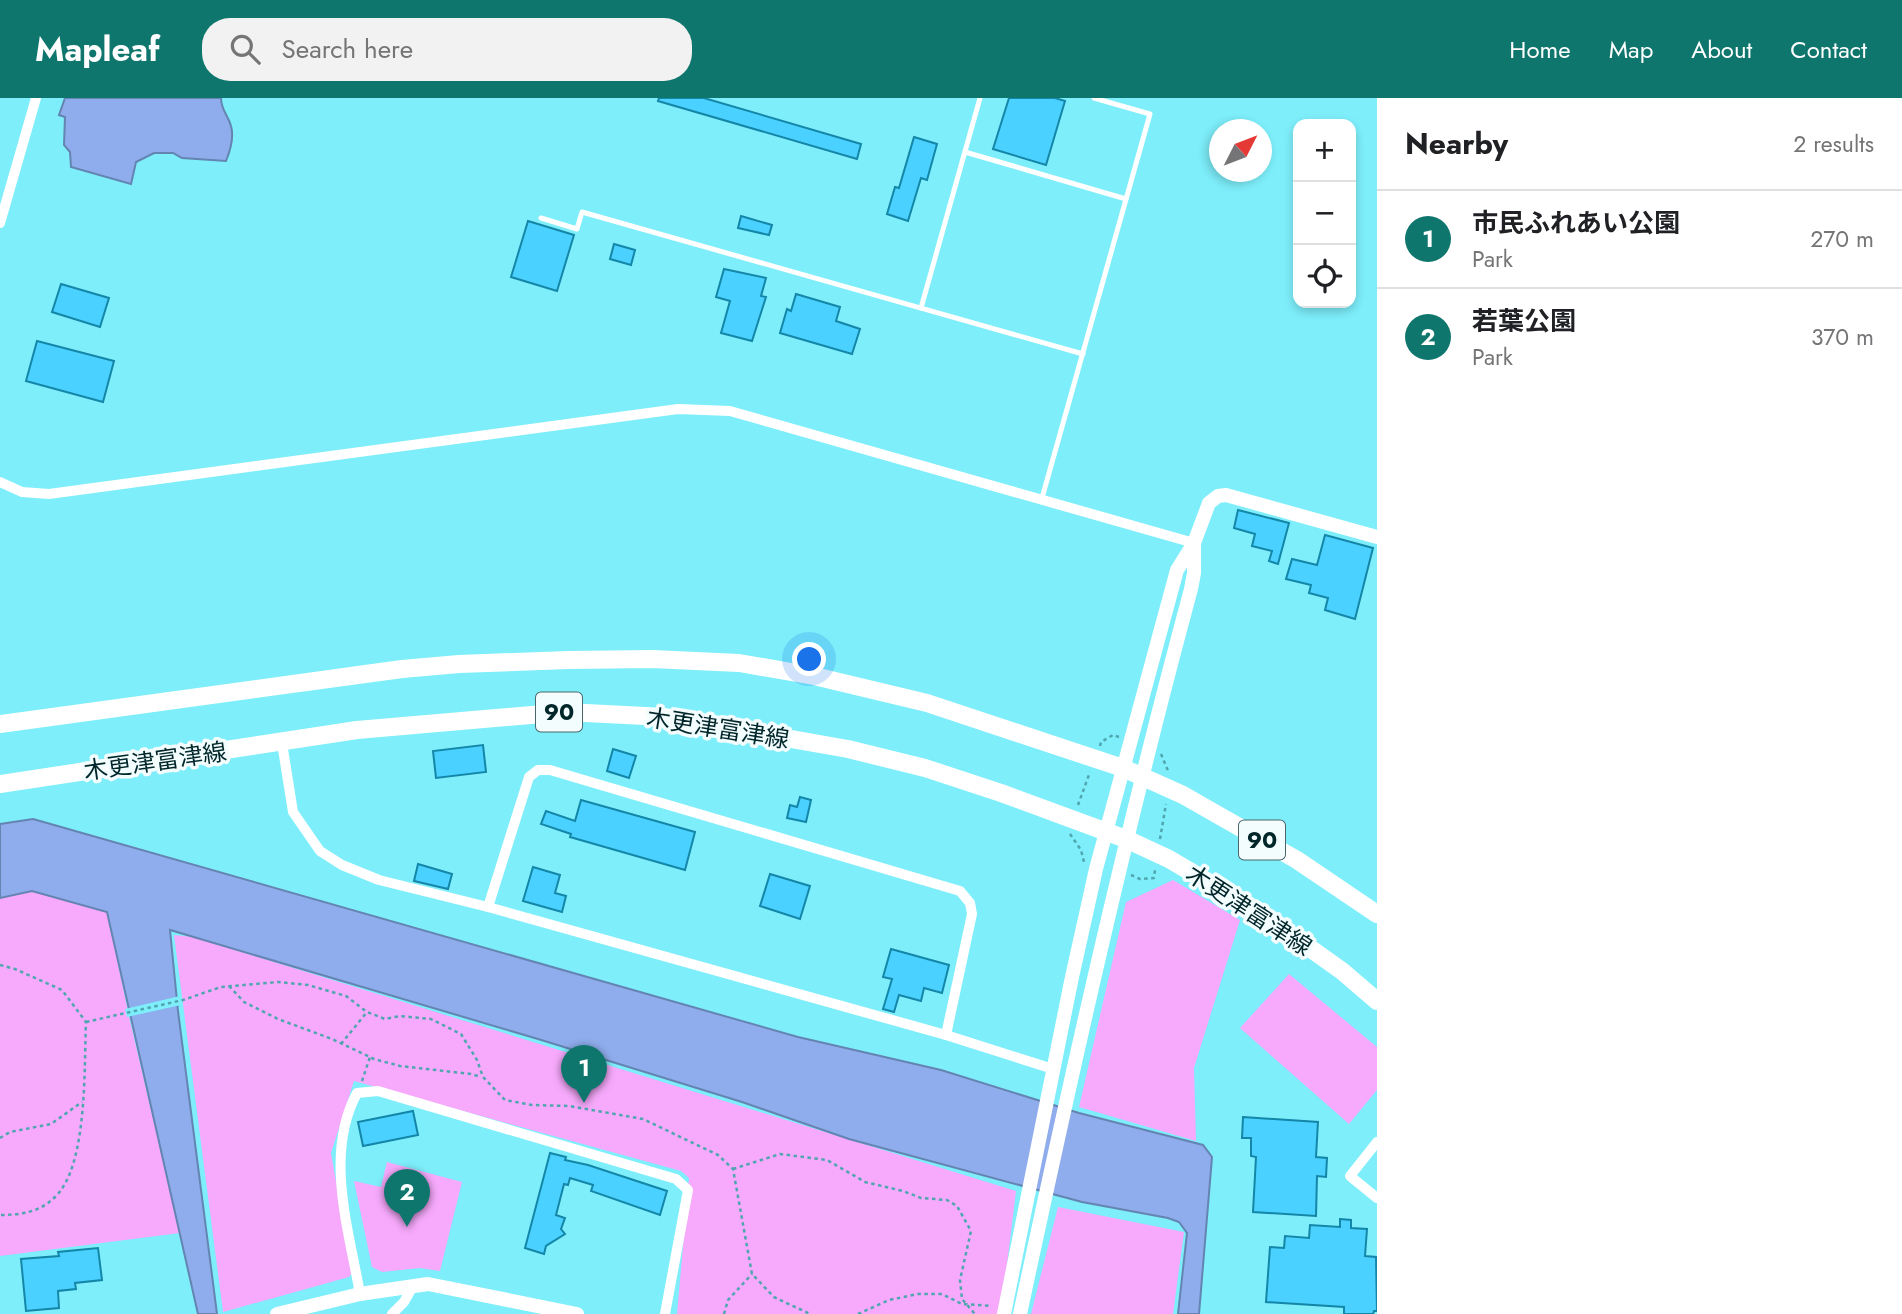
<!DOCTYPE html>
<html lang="en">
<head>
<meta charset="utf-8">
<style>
	:root { --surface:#fff; --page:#f2f2f2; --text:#202124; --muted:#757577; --line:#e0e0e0; --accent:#0f766e }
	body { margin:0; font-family:Jost,"Noto Sans JP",sans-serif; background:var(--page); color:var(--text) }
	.controls { position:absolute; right:21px; top:21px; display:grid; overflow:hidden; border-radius:14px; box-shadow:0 4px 10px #0003 }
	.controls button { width:63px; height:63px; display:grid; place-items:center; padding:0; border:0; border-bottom:2px solid var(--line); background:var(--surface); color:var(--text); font:35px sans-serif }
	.compass { position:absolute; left:1209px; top:21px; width:63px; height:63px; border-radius:50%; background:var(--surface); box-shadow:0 4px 10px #0003; rotate:48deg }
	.you { position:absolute; left:810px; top:562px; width:24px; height:24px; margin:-18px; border:5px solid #fff; border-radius:50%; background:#1a73e8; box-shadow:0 0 0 10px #1a73e833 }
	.badge { display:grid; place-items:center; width:46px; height:46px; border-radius:50%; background:var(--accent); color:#fff; font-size:23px; font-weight:700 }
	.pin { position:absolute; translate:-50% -58px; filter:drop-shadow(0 2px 4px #0008) }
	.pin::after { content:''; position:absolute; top:37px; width:24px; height:21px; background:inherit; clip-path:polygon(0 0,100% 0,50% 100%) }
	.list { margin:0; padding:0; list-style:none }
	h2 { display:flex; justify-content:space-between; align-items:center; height:91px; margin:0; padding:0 28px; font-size:30px }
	h2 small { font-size:23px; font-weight:400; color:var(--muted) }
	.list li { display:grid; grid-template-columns:46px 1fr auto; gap:21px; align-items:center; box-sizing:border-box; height:98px; padding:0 28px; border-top:2px solid var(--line) }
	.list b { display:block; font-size:26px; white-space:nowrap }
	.list p { margin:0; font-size:23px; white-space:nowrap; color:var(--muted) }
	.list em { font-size:23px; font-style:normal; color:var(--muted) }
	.icon { flex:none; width:38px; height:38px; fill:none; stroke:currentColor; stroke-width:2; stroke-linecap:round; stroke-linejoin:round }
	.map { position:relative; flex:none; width:1377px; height:1216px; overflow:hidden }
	header { display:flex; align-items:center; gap:42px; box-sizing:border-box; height:98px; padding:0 35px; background:var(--accent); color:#fff }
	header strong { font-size:33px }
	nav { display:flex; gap:38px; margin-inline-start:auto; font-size:24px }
	.search { width:490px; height:63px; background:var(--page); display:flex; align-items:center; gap:18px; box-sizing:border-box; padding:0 24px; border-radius:28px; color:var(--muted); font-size:26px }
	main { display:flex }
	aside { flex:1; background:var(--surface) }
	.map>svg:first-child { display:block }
	.green { fill:#f7a9fc }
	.water { fill:#8fadec; stroke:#6484b2; stroke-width:2 }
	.pier { fill:#7deefa }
	.building { fill:#4ad1ff; stroke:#1486a7; stroke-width:2 }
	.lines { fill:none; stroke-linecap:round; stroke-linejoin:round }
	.path { stroke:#50a6af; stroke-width:2.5; stroke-dasharray:3.5 3.5; stroke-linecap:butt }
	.service { stroke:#fff; stroke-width:5 }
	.minor { stroke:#fff; stroke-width:10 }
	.tertiary { stroke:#fff; stroke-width:14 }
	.primary { stroke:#fff; stroke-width:18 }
	.labels { text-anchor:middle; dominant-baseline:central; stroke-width:7; stroke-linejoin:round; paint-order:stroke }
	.shield { fill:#f3fdfe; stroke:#49666a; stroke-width:2 }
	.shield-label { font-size:23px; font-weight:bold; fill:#00262a }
	.street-label { font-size:24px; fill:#00262a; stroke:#f3fdfe }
</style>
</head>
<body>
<header>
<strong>Mapleaf</strong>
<div class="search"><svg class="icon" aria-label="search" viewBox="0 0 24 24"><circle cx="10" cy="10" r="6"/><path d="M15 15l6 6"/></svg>Search here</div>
<nav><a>Home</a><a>Map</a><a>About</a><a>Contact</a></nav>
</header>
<main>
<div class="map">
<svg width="1377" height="1216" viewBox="0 0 1377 1216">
	<rect width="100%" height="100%" fill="#7deefa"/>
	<!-- green -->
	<g class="green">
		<polygon points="1173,782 1240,822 1194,970 1196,1043 1079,1009 1126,804"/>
		<polygon points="32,793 107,814 130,923 180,1135 0,1158 0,800"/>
		<polygon points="174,837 193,839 1016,1093 1001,1216 677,1216 689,1080 681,1073 354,983 331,1055 352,1175 349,1179 223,1214"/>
		<polygon points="1289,876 1377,949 1377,992 1349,1026 1240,930"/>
		<polygon points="387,1064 462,1084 440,1173 420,1170 382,1174 372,1169 354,1083 381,1089"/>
		<polygon points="1058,1109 1184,1134 1173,1216 1031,1216"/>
	</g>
	<!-- water -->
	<g class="water">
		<path d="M65 0H221C221 12 228 17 231 28 234 38 230 53 226 63L182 60 173 55H154L136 64 131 86 71 69 70 54 64 47 65 19 59 17Z"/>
		<polygon points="33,721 798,939 941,972 1079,1015 1203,1047 1212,1059 1199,1216 1178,1216 1187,1135 1179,1124 1168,1120 1082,1104 849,1041 742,1004 538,941 170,832 178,913 217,1216 198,1216 107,814 32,793 0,800 0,726"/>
	</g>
	<!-- pier -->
	<polygon class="pier" points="180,898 181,907 127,919 125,911"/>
	<!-- building -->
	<g class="building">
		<polygon points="659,0 704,0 861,46 857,61 658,3"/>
		<polygon points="1009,0 1055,0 1065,3 1046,67 993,51"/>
		<polygon points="914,39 937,46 927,82 921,80 908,123 887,116 895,89 899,90"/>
		<polygon points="741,118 772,127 769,137 738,130"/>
		<polygon points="528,123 574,137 557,193 511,179"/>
		<polygon points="614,146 635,152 631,167 610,161"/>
		<polygon points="724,171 766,180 761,198 766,199 752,243 721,235 730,203 716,199"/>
		<polygon points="61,186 109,200 100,229 52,214"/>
		<polygon points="796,196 840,209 836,223 860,231 852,256 780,235 787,211 791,213"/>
		<polygon points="37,243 114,263 103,304 26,283"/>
		<polygon points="1238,412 1289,425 1278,466 1269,463 1272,453 1252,448 1255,436 1234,430"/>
		<polygon points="1325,437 1373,450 1355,521 1325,512 1328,500 1309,495 1311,487 1286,481 1292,461 1317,467"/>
		<polygon points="483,647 486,674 436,680 433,653"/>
		<polygon points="613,651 636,658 629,680 607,673"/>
		<polygon points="800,699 811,702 806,724 787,720 790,707 797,709"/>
		<polygon points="581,702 695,734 685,772 570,739 571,736 541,726 546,713 575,723"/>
		<polygon points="418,766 452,776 448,791 414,783"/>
		<polygon points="533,769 560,777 555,795 566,798 562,814 523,803"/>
		<polygon points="770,776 810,788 800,821 760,808"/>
		<polygon points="891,851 949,867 942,895 924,890 921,903 899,897 894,914 883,911 892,881 883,879"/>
		<polygon points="413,1013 418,1037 363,1048 358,1024"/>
		<polygon points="1243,1019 1318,1024 1316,1059 1327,1060 1326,1079 1317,1078 1316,1118 1253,1114 1256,1059 1251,1058 1251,1040 1242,1040"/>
		<polygon points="550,1055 566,1059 565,1062 588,1067 667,1093 660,1117 591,1093 593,1087 570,1080 568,1087 564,1086 556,1117 565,1120 561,1131 565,1136 546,1148 544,1156 525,1150"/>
		<polygon points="1340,1121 1351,1122 1351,1130 1367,1131 1365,1158 1376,1159 1377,1213 1374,1213 1373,1216 1344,1216 1344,1209 1266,1204 1270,1149 1284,1150 1285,1138 1309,1140 1310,1127 1340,1129"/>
		<polygon points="98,1150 102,1182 75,1185 76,1191 58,1193 59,1210 26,1213 21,1161 59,1158 58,1154"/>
	</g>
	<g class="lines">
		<!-- path -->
		<g class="path">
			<polyline points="1100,648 1101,644 1113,637 1119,639"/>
			<polyline points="1161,656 1169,675"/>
			<polyline points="1078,707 1090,674"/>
			<polyline points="1070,736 1081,752 1084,764"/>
			<polyline points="1160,741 1166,706"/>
			<polyline points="1131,777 1140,781 1154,780 1155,772"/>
			<path d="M0 867 15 871 62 892 86 924C84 968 88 1068 55 1099 40 1114 21 1117 0 1117"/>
			<polyline points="229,888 244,904 278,921 332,941 374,961 400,968 471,976 481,979"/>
			<polyline points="86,924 183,902 221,889 278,884 308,887 346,898 367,914 385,921 400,918 431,921 461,936 477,962 483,979 505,1002 532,1007 569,1008 643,1021 718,1057 733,1071 752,1176 774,1199 810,1216"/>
			<polyline points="341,946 367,914"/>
			<polyline points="362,983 370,959"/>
			<polyline points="0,1040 10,1034 51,1026 82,1004"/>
			<polyline points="733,1071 780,1056 827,1062 865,1084 903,1093 921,1100 947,1102 957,1108 971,1133 960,1182 962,1201 975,1216"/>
			<polyline points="724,1216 728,1202 752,1176"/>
			<polyline points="858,1216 889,1202 918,1196 942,1196 962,1206 992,1208"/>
		</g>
		<!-- service -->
		<g class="service">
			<polyline points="965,54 1126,101"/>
			<polyline points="541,120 577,131 582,114 1083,256"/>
			<polyline points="921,210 980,0"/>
			<polyline points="1042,400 1150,16 1094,0"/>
		</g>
		<!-- minor -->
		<g class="minor">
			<polyline points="0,125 36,0"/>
			<polyline points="0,384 22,394 49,396 678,311 730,313 1194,445"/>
			<polyline points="282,645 293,714 320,753 342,767 379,782 488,809 946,937 1053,971"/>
			<polyline points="488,809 529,679 538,672 550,672 960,793 970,805 972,816 946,937"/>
			<polyline points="1377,1044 1350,1078 1377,1100"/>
			<path d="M360 1196C349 1132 324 1056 357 995L378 993 676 1081 688 1092 665 1216"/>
			<polyline points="392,1216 404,1204 413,1188"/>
		</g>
		<!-- tertiary -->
		<g class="tertiary">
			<polyline points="277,1216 360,1196 428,1186 577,1216"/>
			<polyline points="1004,1216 1072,879 1096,771 1177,472 1194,445 1209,405 1218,398 1226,397 1377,439"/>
			<path d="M1020 1216C1072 973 1126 731 1191 491L1194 475V447"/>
		</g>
		<!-- primary -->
		<g class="primary">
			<polyline points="0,626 402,571 459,566 568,562 652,561 739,565 814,578 927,605 1123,670 1183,697 1297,762 1377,816"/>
			<polyline points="0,686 357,632 566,614 665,619 848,651 925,670 1001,695 1126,741 1169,761 1259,814 1342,873 1377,903"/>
		</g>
	</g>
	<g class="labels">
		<!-- shield labels -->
		<g class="shield">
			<rect x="536" y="594.5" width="46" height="39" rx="5"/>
			<rect x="1239" y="722.5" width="46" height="39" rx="5"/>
		</g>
		<g class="shield-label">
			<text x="559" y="614">90</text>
			<text x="1262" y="742">90</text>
		</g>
		<!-- street labels -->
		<g class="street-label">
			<text transform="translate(718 630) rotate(9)">木更津富津線</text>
			<text transform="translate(155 663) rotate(-8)">木更津富津線</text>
			<text transform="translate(1249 812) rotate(33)">木更津富津線</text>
		</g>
	</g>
</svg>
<div class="controls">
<button>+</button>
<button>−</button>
<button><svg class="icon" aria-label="locate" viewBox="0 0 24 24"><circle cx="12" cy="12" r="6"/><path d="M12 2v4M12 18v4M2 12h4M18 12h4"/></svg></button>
</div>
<svg class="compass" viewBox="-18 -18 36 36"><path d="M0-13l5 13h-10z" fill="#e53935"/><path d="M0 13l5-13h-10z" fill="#757577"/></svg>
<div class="you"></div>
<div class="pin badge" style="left:584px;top:1005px">1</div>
<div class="pin badge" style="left:407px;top:1129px">2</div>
</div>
<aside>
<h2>Nearby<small>2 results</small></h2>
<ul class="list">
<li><span class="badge">1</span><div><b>市民ふれあい公園</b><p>Park</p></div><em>270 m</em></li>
<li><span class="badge">2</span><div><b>若葉公園</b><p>Park</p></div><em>370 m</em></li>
</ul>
</aside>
</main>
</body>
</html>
